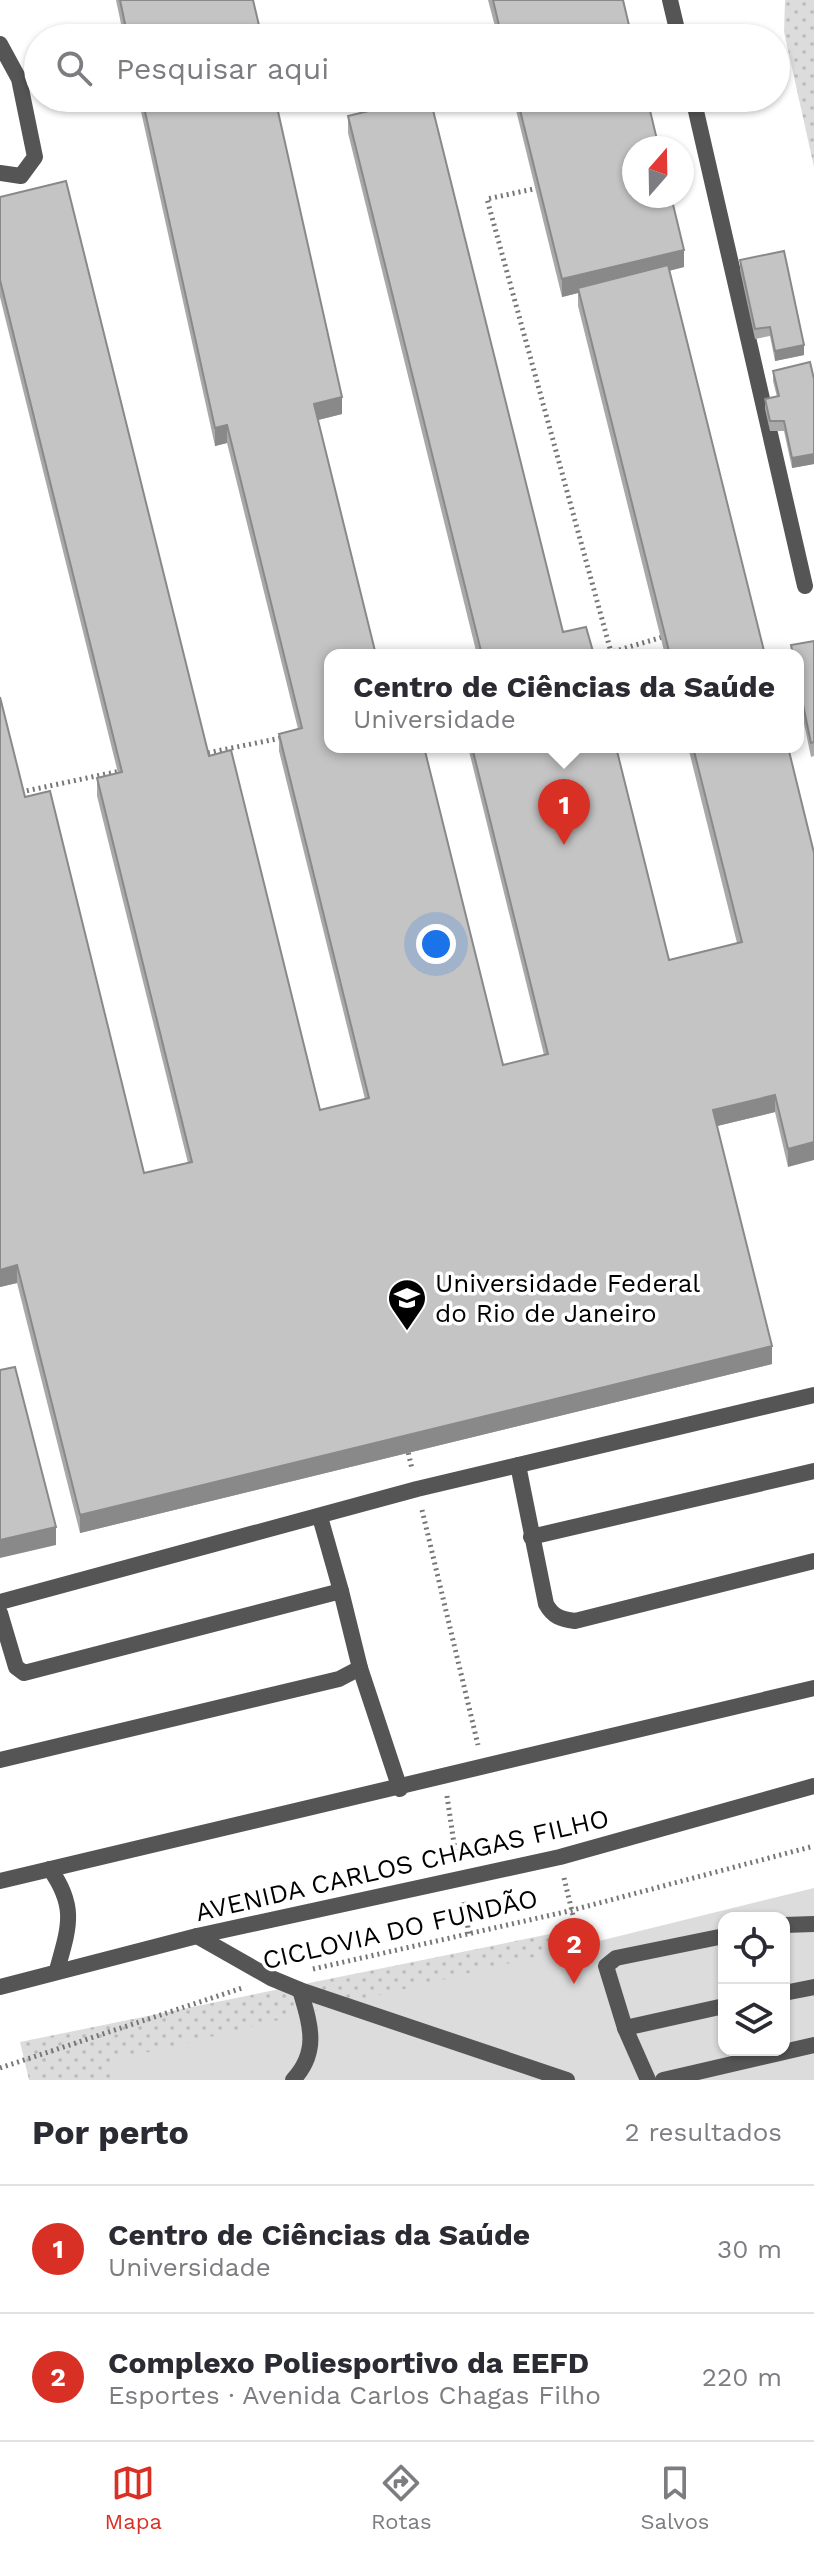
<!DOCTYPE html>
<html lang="pt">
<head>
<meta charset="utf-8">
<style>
	:root { --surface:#fff; --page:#f2f2f3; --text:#2b2b33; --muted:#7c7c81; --line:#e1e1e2; --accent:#d93025 }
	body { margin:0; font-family:"Work Sans",sans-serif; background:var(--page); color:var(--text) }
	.controls { position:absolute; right:24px; bottom:24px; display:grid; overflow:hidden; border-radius:16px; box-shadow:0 2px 6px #0004 }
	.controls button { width:72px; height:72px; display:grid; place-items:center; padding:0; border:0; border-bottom:2px solid var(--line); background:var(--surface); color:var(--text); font:40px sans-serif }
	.compass { position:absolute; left:622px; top:136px; width:72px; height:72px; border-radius:50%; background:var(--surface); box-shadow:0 2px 6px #0004; rotate:20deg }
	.you { position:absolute; left:436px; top:944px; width:28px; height:28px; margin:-20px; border:6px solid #fff; border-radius:50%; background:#1a73e8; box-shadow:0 0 0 12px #1a73e833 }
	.badge { display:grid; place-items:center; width:52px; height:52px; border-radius:50%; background:var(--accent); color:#fff; font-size:26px; font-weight:700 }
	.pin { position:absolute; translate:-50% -66px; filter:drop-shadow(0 2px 4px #0008) }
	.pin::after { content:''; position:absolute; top:42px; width:28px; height:24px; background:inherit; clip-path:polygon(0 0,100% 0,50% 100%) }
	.popup { position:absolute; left:324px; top:649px; width:480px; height:104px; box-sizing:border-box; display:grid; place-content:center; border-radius:16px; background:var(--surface); filter:drop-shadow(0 2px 6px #0005); font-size:26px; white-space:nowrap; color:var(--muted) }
	.popup b { font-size:30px; color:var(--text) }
	.popup::after { content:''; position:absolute; left:50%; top:100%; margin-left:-16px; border:16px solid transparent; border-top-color:var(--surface) }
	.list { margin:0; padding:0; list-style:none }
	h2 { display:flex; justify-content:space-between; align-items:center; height:104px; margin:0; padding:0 32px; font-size:34px }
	h2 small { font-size:26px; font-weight:400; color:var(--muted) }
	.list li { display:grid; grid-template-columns:52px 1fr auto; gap:24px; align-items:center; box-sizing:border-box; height:128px; padding:0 32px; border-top:2px solid var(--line) }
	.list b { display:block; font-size:30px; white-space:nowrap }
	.list p { margin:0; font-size:26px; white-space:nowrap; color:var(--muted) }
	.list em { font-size:26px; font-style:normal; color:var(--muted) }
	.icon { flex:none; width:44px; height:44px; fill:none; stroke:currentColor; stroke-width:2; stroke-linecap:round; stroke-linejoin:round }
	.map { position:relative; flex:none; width:814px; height:2080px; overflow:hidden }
	.search { position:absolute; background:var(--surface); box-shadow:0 2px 6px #0004; left:24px; right:24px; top:24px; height:88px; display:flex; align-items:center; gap:20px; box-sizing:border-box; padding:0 28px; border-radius:44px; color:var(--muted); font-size:30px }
	.sheet { height:360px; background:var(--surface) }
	nav { display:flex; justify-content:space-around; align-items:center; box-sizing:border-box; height:112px; border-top:2px solid var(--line); background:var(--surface); font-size:22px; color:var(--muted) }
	nav a { display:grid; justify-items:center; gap:4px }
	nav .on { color:var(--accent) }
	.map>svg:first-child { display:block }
	.grass { fill:url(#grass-dots) }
	.pitch { fill:#dcdcdc; fill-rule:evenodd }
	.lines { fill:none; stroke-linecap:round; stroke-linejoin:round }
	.path { stroke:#777; stroke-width:5; stroke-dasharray:2 4; stroke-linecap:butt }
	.service { stroke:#555; stroke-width:16 }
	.tertiary { stroke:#555; stroke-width:16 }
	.wall { fill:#a9a9a9 }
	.shaded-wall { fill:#898989 }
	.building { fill:#c4c4c4; stroke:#898989; stroke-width:2 }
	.labels { text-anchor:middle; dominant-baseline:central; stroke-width:7; stroke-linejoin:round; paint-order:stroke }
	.poi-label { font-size:26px; fill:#000; stroke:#fff; text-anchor:start }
	.street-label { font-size:26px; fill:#000; stroke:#fff }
</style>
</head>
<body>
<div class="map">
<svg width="814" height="2080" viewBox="0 0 814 2080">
	<defs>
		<pattern id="grass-dots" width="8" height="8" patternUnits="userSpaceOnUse" patternTransform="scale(2)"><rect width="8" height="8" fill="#dcdcdc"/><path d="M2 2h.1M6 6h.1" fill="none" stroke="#bbb" stroke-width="1.8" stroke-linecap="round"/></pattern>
	</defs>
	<rect width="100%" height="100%" fill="#fff"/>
	<!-- grass -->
	<g class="grass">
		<polygon points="785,0 814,0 814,167 784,32"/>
		<polygon points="555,1933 594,2080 29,2080 20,2042"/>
	</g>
	<!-- pitch -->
	<path class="pitch" d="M814 1888V2080H112L108 2062ZM724 1918H784V2050H724Z"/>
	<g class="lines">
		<!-- path -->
		<g class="path">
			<polyline points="538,188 487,199 611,652"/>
			<polyline points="602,655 666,636"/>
			<polyline points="202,754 286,737"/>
			<polyline points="21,792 120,771"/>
			<polyline points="407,1447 412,1469"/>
			<polyline points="422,1510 478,1745"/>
			<polyline points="447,1796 456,1857"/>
			<polyline points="564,1878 583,1957"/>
			<polyline points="464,1902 469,1934"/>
			<polyline points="313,1969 569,1911 814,1846"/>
			<polyline points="0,2068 242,1988"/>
		</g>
		<!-- service -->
		<g class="service">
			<polyline points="670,0 679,38"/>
			<polyline points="0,44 19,79 35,157 21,176 0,173"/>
			<polyline points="693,98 805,586"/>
			<path d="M518 1465 546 1604C553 1617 561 1619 575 1621L814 1561"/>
			<polyline points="320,1517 341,1591"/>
			<polyline points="531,1537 814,1471"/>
			<polyline points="0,1602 417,1489 814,1395"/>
			<polyline points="0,1613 16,1667 24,1673 341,1591 360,1668 339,1679 0,1760"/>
			<polyline points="360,1668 400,1789"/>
			<polyline points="784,1925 814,1924"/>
			<polyline points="197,1936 271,1978 300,1990 567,2080"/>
			<polyline points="784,1993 814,1987"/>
			<polyline points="625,2028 724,2006"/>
			<path d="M293 2080C320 2051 310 2024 300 1990"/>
			<polyline points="648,2080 625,2028 606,1966 616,1958 724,1936"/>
			<polyline points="663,2080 814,2045"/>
		</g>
		<!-- tertiary -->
		<g class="tertiary">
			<path d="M50 1869C77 1907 69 1927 57 1970"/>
			<polyline points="0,1881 814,1688"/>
			<polyline points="0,1987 197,1936 560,1857 814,1786"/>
		</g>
	</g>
	<!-- wall -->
	<g class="wall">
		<polygon points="116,0 253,0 262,38 124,38"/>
		<polygon points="488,0 623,0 632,38 498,38"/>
		<polygon points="138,98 275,98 342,414 318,420 330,655 503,1065 544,1055 468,747 616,747 669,960 737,943 688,747 788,747 814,853 788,1167 775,1112 717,1126 772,1364 80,1533 17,1283 0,1287 25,797 144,1173 188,1163 97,796 97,778 118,773 0,297 0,197 209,756 320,1110 365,1099 279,751 279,734 298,729 227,443 215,446"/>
		<polygon points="513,98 647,98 684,267 669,271 765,655 665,655 578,306 578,293 562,297"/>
		<polygon points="348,116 563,632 594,655 477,655 348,133"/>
		<polygon points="740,260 804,355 775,361 770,336 755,339 740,270"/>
		<polygon points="773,371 814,379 814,464 792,468 784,431 770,431 765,409 765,399 777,397 773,381"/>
		<polygon points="814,641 814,756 811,757 798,695 798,655 791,655 791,645"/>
	</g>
	<!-- shaded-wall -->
	<g class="shaded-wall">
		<polygon points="684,250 684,267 579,293 578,288 578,293 562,297 562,279"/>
		<polygon points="804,345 804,355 775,361 775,351"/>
		<polygon points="342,397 342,414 314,421 314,404"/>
		<polygon points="227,425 227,443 215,446 215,428"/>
		<polygon points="814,454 814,464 792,468 792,458"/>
		<polygon points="775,1095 775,1112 713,1127 713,1110"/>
		<polygon points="814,1142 814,1160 788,1167 788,1149"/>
		<polygon points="17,1265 17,1283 0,1287 0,1270"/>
		<polygon points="772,1346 772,1364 80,1533 80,1515"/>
		<polygon points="56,1527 56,1545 0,1558 0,1540"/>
	</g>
	<!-- building -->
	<g class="building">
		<polygon points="120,0 253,0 262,38 128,38"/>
		<polygon points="493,0 623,0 632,38 502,38"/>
		<polygon points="142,98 275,98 342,397 314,404 376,655 330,655 330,747 424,747 503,1065 548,1054 472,747 616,747 669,960 742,942 693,747 788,747 814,853 814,1142 788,1149 775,1095 713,1110 772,1346 80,1515 17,1265 0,1270 0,697 25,797 50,791 144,1173 192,1162 97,778 122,772 0,280 0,197 66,181 209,756 231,750 320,1110 369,1098 279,734 302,728 227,425 215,428"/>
		<polygon points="422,98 430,98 563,632 586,627 594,655 482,655 348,116"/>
		<polygon points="517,98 647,98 659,148 634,148 634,196 671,196 684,250 562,279"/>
		<polygon points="784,251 804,345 775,351 770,327 755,329 740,260"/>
		<polygon points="668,265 765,655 670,655 578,288"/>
		<polygon points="810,362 814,379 814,454 792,458 784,421 770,421 765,399 779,396 773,371"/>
		<polygon points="814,641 814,742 811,743 798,681 798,655 793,655 791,645"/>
		<polygon points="15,1367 56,1527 0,1540 0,1370"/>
	</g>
	<!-- icons -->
	<defs>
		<g id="university-pin" transform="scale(2)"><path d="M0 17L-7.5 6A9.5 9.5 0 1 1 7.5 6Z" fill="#000" stroke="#fff"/><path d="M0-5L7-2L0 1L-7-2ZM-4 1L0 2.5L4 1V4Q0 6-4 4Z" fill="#fff"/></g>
	</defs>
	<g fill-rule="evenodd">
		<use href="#university-pin" x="407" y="1298"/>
	</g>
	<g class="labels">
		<!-- poi labels -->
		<g class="poi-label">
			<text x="435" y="1283">Universidade Federal<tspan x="435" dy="30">do Rio de Janeiro</tspan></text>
		</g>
		<!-- street labels -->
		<g class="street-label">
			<text transform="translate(402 1865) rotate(-13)">AVENIDA CARLOS CHAGAS FILHO</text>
			<text transform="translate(400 1929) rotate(-13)">CICLOVIA DO FUNDÃO</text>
		</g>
	</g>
</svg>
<div class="controls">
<button><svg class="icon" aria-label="locate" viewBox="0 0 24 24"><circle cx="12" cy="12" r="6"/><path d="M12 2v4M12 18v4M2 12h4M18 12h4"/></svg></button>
<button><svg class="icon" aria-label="layers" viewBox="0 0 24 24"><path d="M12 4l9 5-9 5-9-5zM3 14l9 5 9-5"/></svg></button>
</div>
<svg class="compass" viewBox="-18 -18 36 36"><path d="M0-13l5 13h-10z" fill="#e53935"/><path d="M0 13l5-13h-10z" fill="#7c7c81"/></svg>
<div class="you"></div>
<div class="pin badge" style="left:564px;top:845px">1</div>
<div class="popup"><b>Centro de Ciências da Saúde</b>Universidade</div>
<div class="pin badge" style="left:574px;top:1984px">2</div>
<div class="search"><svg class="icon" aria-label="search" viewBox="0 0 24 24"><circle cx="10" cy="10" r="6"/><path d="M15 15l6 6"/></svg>Pesquisar aqui</div>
</div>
<section class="sheet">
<h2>Por perto<small>2 resultados</small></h2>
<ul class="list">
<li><span class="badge">1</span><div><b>Centro de Ciências da Saúde</b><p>Universidade</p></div><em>30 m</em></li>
<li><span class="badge">2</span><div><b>Complexo Poliesportivo da EEFD</b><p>Esportes · Avenida Carlos Chagas Filho</p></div><em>220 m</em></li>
</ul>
</section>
<nav>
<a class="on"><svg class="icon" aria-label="map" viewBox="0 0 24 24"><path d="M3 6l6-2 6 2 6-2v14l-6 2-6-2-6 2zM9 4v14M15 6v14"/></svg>Mapa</a>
<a><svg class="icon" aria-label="directions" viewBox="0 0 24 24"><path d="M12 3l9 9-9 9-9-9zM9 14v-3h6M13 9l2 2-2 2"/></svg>Rotas</a>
<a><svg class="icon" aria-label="saved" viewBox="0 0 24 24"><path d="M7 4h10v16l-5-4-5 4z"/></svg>Salvos</a>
</nav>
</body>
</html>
